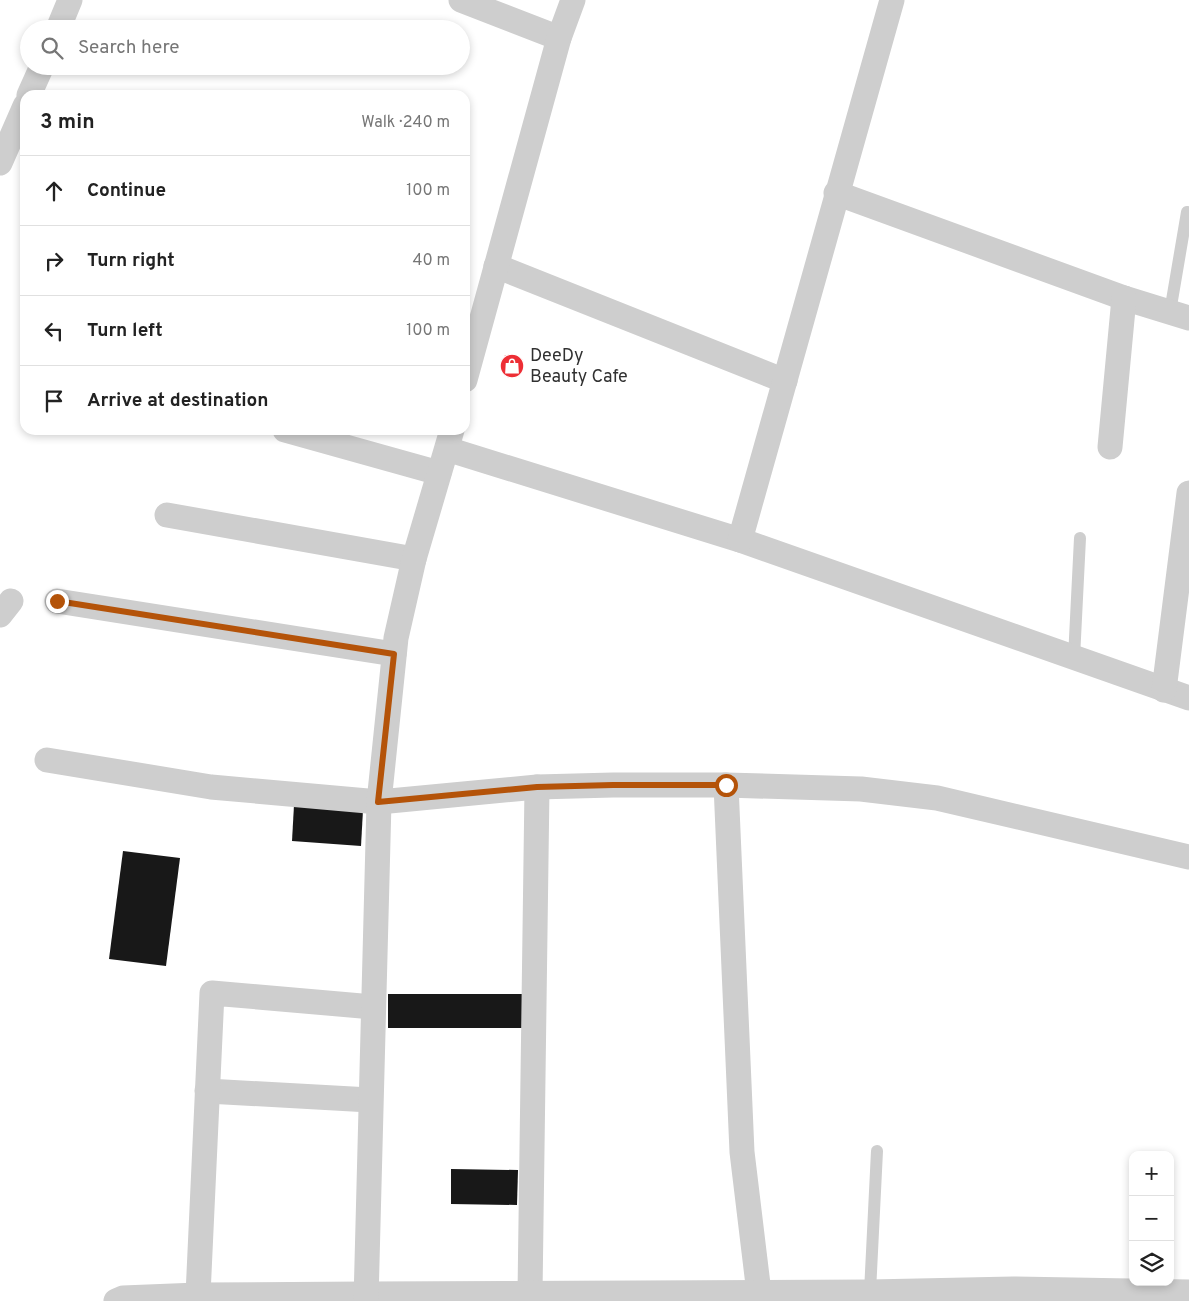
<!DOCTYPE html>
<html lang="en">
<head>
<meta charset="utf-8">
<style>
	:root { --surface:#fff; --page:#f6f6f6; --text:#222; --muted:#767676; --line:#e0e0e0 }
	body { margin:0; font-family:Overpass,sans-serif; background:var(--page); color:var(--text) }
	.controls { position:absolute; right:15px; bottom:15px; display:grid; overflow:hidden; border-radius:10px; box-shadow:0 2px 8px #0003 }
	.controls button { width:45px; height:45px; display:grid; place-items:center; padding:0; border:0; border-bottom:1px solid var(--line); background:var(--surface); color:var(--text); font:25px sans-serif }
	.stop { position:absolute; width:15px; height:15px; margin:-11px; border:4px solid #b45309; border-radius:50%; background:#fff }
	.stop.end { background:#b45309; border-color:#fff; box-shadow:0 1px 5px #0008 }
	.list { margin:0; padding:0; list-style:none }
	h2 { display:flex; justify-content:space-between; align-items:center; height:65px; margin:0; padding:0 20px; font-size:21px }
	h2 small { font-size:16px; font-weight:400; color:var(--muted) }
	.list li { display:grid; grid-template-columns:32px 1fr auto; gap:15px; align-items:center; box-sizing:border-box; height:70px; padding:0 20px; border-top:1px solid var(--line) }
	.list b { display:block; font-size:19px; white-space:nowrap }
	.list em { font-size:16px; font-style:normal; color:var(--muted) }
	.icon { flex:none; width:28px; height:28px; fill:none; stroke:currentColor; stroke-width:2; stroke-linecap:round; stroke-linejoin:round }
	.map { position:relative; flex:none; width:1189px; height:1301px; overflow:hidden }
	.search { position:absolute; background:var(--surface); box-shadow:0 2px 8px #0003; left:20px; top:20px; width:450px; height:55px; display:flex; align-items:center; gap:12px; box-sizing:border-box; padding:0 18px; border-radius:28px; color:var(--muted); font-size:19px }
	.panel { position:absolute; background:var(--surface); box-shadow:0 2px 8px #0003; left:20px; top:90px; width:450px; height:345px; border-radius:15px }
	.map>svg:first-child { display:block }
	.building { fill:#181818 }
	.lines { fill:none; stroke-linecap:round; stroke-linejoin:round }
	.service { stroke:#cecece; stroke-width:12 }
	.minor { stroke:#cecece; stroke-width:25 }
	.route { stroke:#b45309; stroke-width:6 }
	.labels { text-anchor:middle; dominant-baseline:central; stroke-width:5; stroke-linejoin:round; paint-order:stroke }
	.poi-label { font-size:18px; fill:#313131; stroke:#fff; text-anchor:start }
</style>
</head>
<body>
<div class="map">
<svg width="1189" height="1301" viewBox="0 0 1189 1301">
	<rect width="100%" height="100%" fill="#fff"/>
	<!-- building -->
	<g class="building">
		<polygon points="294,805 363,810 361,846 292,841"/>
		<polygon points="123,851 180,858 166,966 109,959"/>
		<rect x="388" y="994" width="138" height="34"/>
		<polygon points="451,1169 518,1170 517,1205 451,1204"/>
	</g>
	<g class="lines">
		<!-- service -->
		<g class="service">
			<polyline points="1170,312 1187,212"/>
			<polyline points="1074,658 1080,538"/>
			<polyline points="870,1292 877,1151"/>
		</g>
		<!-- minor -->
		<g class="minor">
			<polyline points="461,0 559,38"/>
			<polyline points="58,29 70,0"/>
			<polyline points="29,95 42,66"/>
			<polyline points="0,163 25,106"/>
			<polyline points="836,193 1124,298 1189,318"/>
			<polyline points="496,266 785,381"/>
			<polyline points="465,380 559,38 573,0"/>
			<polyline points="285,430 439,473"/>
			<polyline points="1110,447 1124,298"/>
			<polyline points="447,449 740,540 1189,698"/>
			<polyline points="167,515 414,559"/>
			<polyline points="740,540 892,0"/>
			<polyline points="57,601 394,654"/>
			<polyline points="0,615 11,601"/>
			<polyline points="1164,690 1189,493"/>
			<polyline points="47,760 211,787 379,802 537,787 613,785 726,785 861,789 937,798 1189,857"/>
			<polyline points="726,785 742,1152 759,1293"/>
			<polyline points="207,1091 370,1100"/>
			<polyline points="530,1294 537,787"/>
			<polyline points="198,1295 212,993 373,1007"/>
			<polyline points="116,1301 123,1298 198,1295 366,1294 870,1292 1013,1289 1189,1292"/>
			<polyline points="366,1301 379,802 396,638 414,559 452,430"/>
		</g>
	</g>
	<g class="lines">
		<!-- route -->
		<polyline class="route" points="57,601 394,654 378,802 537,787 613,785 726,785"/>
	</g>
	<!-- icons -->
	<defs>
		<g id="shop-disc" transform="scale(1.25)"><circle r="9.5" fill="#ed2e35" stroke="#fff"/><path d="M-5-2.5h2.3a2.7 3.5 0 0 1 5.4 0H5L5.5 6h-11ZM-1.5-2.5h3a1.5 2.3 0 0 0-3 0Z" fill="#fff"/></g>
	</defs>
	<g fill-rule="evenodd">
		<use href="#shop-disc" x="512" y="366"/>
	</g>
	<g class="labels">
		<!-- poi labels -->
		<g class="poi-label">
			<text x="530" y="356">DeeDy<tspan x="530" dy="21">Beauty Cafe</tspan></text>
		</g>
	</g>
</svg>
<div class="controls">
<button>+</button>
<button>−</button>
<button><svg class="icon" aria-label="layers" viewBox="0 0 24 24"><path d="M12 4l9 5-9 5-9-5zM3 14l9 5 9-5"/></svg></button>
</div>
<div class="stop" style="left:726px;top:785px"></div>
<div class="stop end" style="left:57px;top:601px"></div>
<div class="search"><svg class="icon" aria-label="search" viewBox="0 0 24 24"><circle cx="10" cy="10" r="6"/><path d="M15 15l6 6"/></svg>Search here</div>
<section class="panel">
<h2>3 min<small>Walk · 240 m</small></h2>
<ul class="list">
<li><svg class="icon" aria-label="ahead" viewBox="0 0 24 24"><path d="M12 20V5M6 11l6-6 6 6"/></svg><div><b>Continue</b></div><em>100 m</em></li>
<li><svg class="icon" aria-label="right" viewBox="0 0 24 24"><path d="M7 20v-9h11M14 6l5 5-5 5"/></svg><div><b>Turn right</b></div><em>40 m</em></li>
<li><svg class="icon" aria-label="left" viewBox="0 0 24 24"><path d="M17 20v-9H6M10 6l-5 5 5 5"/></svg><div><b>Turn left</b></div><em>100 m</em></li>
<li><svg class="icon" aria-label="arrive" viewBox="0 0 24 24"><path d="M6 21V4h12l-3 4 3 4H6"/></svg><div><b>Arrive at destination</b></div></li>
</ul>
</section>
</div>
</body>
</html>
